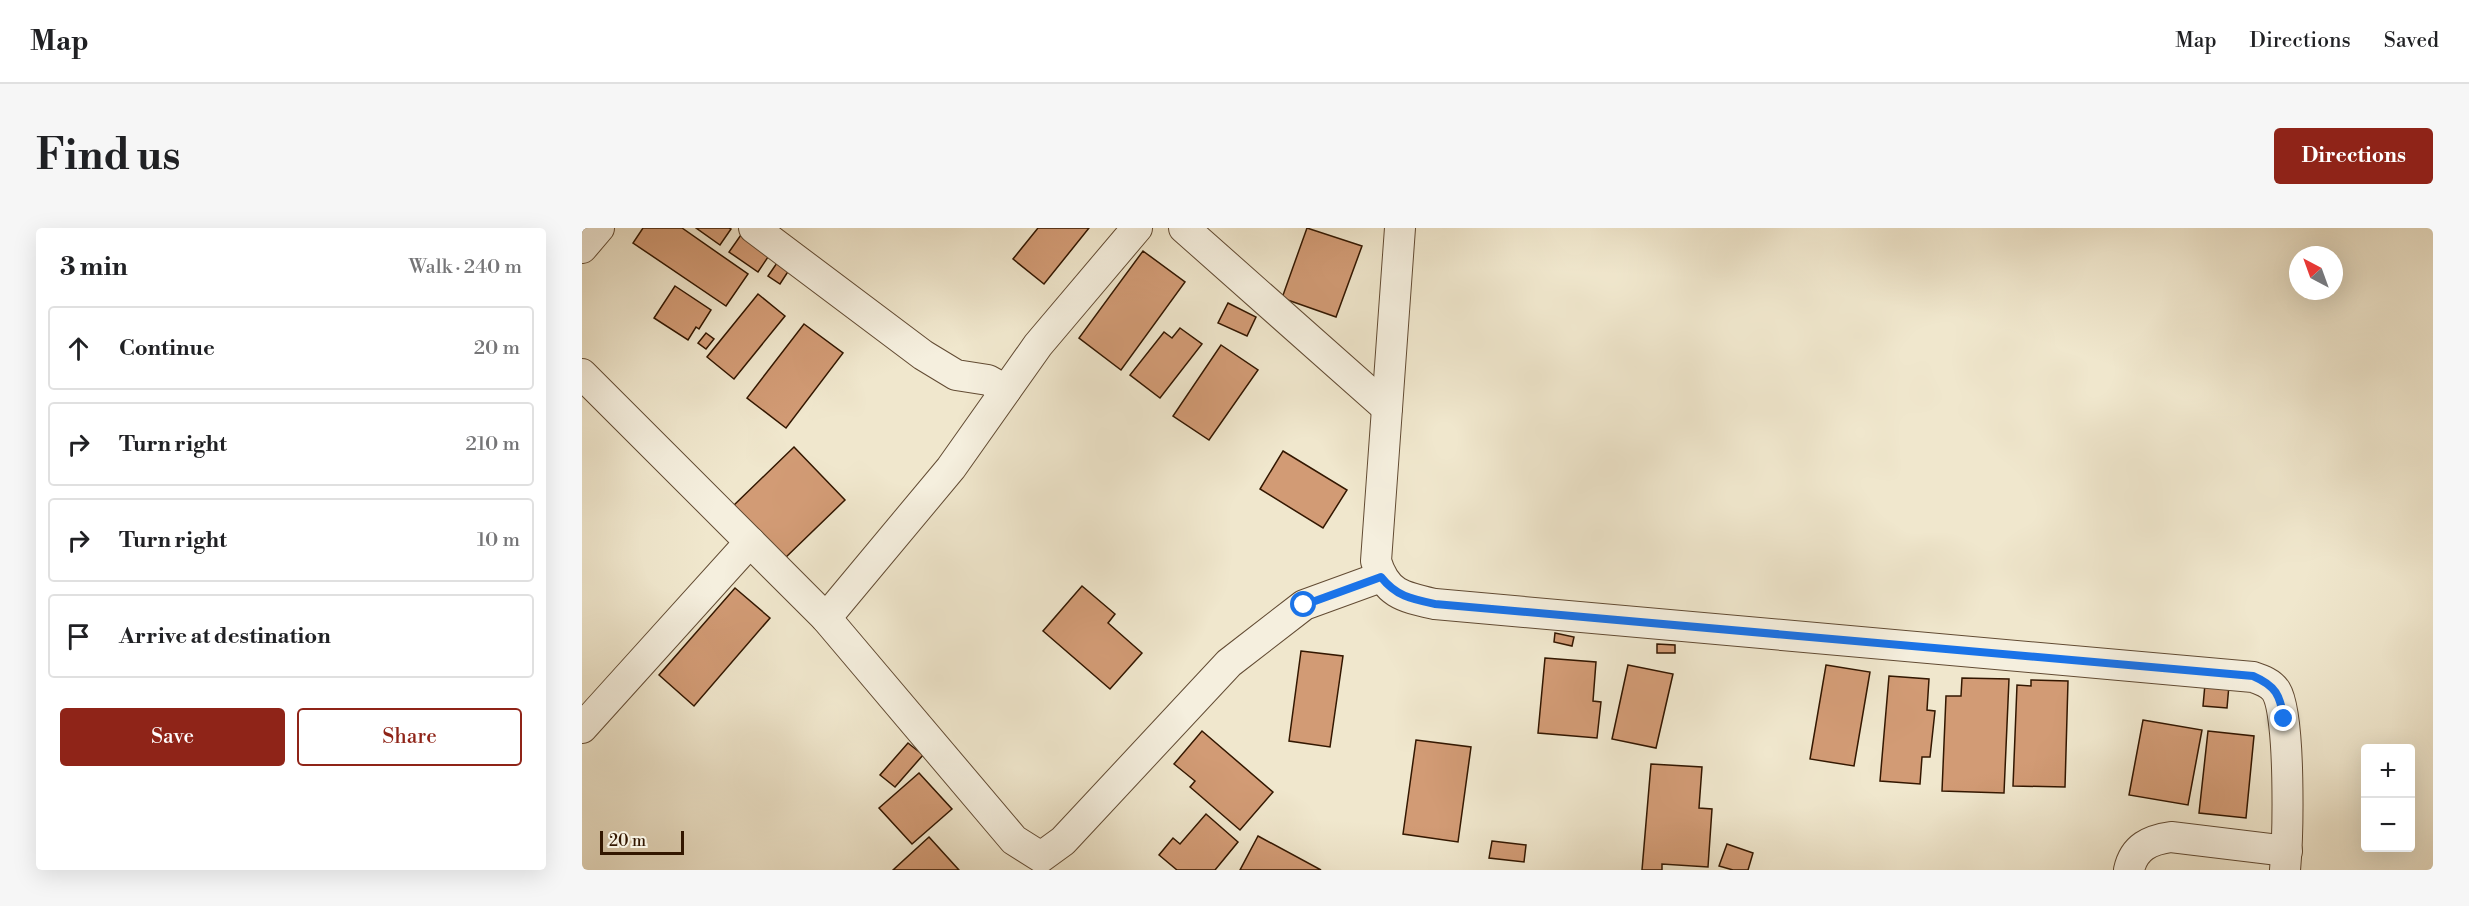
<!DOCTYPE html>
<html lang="en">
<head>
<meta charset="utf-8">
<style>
	:root { --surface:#fff; --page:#f6f6f6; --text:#202124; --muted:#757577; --line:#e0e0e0; --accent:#8f2418 }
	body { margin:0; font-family:"Libre Bodoni",serif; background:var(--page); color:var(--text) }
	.controls { position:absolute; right:18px; bottom:18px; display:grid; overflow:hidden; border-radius:6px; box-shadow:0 6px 24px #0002 }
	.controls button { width:54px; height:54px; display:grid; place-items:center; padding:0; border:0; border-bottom:2px solid var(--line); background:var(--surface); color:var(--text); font:30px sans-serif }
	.compass { position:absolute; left:1707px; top:18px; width:54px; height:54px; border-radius:50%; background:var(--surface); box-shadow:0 6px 24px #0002; rotate:319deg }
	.scale { position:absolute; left:18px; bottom:15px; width:84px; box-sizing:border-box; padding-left:6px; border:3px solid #331700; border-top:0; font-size:16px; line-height:21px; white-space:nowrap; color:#331700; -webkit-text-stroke:4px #f5efde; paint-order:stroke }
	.stop { position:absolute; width:18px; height:18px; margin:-14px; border:4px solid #1a73e8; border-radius:50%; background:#fff }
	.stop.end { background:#1a73e8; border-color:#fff; box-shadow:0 2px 6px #0008 }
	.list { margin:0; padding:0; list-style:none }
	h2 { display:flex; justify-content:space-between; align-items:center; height:78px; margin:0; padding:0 24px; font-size:26px }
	h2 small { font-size:20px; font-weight:400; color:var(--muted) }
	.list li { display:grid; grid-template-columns:39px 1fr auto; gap:18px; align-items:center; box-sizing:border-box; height:84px; margin:0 12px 12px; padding:0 12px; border:2px solid var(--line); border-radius:6px }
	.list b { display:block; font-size:22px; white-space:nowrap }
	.list em { font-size:20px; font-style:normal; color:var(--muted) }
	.actions { display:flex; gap:12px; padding:18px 24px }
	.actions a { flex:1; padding:14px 0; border:2px solid var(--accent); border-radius:6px; text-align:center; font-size:21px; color:var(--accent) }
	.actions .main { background:var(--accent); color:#fff }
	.icon { flex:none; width:33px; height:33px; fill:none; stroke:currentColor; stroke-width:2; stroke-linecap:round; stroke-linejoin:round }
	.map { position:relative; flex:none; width:1851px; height:642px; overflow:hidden; border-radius:6px }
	header { display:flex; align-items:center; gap:36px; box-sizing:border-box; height:84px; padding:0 30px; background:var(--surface); border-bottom:2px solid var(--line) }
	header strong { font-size:28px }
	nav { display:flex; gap:33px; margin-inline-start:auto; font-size:21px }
	.intro { display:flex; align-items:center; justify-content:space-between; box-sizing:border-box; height:144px; padding:0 36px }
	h1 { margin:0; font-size:42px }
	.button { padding:15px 27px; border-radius:6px; background:var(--accent); color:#fff; font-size:21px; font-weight:700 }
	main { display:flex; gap:36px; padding:0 36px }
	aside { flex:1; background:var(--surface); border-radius:6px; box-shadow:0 6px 24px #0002 }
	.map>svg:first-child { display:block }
	.building { fill:#d29b75; stroke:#331700; stroke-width:1.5 }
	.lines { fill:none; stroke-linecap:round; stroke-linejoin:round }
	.street-casing { stroke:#624b33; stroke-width:32 }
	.street { stroke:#f5efde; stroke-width:30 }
	.route { stroke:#1a73e8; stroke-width:8 }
</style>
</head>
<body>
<header>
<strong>Map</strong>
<nav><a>Map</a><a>Directions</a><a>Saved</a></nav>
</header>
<div class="intro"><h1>Find us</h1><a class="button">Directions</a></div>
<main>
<aside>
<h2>3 min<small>Walk · 240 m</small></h2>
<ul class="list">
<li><svg class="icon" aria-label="ahead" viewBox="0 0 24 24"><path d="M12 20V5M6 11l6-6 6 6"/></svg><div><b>Continue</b></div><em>20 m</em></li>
<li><svg class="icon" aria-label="right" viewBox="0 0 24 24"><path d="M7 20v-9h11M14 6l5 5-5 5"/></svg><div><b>Turn right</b></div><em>210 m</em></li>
<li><svg class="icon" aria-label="right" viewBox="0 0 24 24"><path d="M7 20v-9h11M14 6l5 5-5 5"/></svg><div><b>Turn right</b></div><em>10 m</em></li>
<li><svg class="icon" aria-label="arrive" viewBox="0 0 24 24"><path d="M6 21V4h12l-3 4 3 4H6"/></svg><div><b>Arrive at destination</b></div></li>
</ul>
<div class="actions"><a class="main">Save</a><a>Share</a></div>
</aside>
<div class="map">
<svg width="1851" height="642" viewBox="0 0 1851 642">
	<rect width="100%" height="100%" fill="#f0e7cd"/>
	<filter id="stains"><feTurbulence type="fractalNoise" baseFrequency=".00333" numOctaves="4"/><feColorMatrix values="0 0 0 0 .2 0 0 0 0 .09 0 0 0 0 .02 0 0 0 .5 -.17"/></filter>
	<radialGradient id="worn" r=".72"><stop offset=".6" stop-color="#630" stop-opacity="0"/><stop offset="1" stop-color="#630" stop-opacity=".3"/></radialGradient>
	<!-- building -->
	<g class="building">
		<polygon points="61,0 100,0 166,46 144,78 51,15"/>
		<polygon points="114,0 147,0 149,1 138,17"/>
		<polygon points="456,0 507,0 462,56 431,31"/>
		<polygon points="725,0 780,18 754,89 700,70"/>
		<polygon points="161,4 190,23 176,44 147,24"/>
		<polygon points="561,23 603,54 539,142 497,110"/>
		<polygon points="197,32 209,39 198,56 186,48"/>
		<polygon points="93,58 129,82 117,101 114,99 106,112 72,90"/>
		<polygon points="176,66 203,88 152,151 125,129"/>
		<polygon points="646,75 674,89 665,108 636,95"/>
		<polygon points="222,96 261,125 204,200 165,170"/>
		<polygon points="598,100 620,116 578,170 548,147 582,104 590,110"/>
		<polygon points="124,105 132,111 124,121 116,115"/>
		<polygon points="639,117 676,142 627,212 591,188"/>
		<polygon points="212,219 263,272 201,332 150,279"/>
		<polygon points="701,223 765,262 741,300 678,261"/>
		<polygon points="500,358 533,386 526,395 560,425 528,461 461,403"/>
		<polygon points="153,360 188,390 112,478 77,447"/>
		<polygon points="973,405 992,409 990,418 972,414"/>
		<polygon points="1075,416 1093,417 1093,425 1075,425"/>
		<polygon points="719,423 761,428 748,519 707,513"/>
		<polygon points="963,430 1014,434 1011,473 1019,474 1015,510 956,505"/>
		<polygon points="1046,437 1091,446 1074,520 1030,511"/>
		<polygon points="1244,437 1288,444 1272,538 1228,531"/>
		<polygon points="1307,448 1347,451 1345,482 1353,483 1348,529 1340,529 1338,556 1298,553"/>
		<polygon points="1380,450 1427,451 1422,565 1360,563 1364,468 1379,468"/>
		<polygon points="1449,452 1486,453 1483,559 1431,558 1435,457 1449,458"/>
		<polygon points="1623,456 1647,457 1645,480 1621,478"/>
		<polygon points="1561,492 1620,502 1606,577 1547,567"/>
		<polygon points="620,503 691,564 658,602 608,559 613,553 592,536"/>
		<polygon points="1626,503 1672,508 1664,590 1617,585"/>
		<polygon points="834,512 889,519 876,614 821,606"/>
		<polygon points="326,515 341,527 313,559 298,547"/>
		<polygon points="1069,536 1120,539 1117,580 1130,581 1126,639 1080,636 1080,642 1060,642"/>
		<polygon points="337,545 370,581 330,616 297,580"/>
		<polygon points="624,586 656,614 633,642 595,642 577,627 591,610 598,616"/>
		<polygon points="676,608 739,642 658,642"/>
		<polygon points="347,609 377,642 311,642"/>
		<polygon points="910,613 944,617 942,634 907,630"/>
		<polygon points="1145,616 1171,625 1166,642 1151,642 1137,638"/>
	</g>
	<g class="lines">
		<!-- street casing -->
		<g class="street-casing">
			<g id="street">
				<polyline points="172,0 341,127 374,147 406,152 424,162"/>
				<polyline points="602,0 805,180"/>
				<path d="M818 0 794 333C804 366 821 369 853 376L1671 449C1680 452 1689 455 1694 463 1709 487 1706 610 1703 642"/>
				<polyline points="0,20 17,0"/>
				<polyline points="0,146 244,390 432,612 459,629 481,613 647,435 722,377 799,349"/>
				<polyline points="244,390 369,240 456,117 555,0"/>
				<polyline points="0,500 168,314"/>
				<path d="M1547 642C1552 619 1568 612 1589 609L1705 623"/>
			</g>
		</g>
		<!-- street -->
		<use href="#street" class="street"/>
	</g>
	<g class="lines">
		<!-- route -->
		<path class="route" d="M722 377 799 349C814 368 829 371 853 376L1671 448C1694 458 1698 467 1702 491"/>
	</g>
	<rect width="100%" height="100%" filter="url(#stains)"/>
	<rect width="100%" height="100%" fill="url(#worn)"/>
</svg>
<div class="controls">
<button>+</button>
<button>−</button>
</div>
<svg class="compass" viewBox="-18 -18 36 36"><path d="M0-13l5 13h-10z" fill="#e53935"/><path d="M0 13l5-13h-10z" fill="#757577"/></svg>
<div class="scale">20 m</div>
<div class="stop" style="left:722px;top:377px"></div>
<div class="stop end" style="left:1702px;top:491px"></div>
</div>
</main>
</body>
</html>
